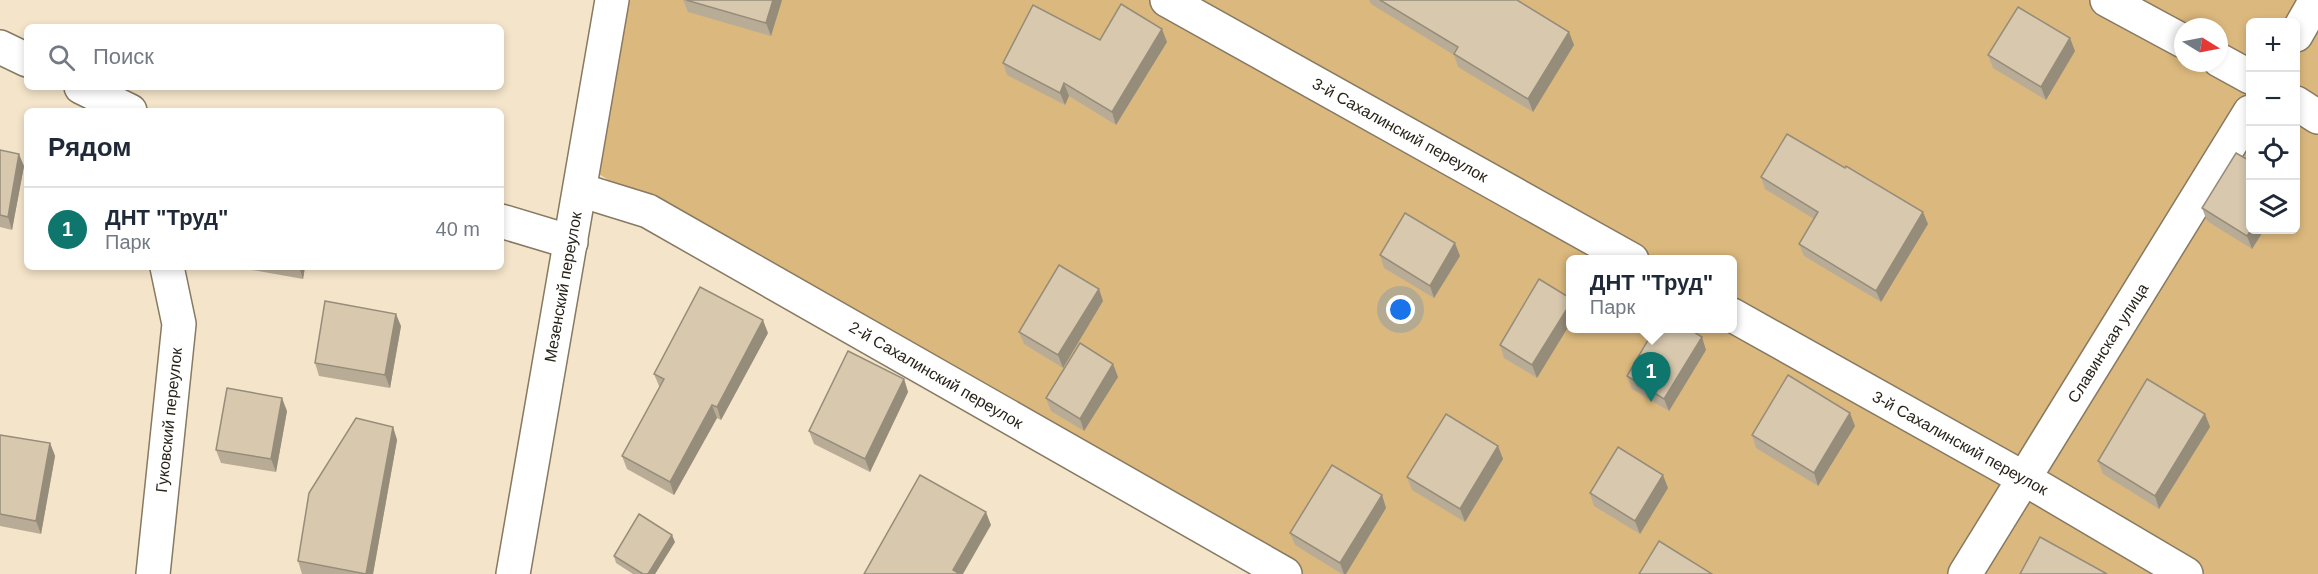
<!DOCTYPE html>
<html lang="ru">
<head>
<meta charset="utf-8">
<style>
	:root { --surface:#fff; --page:#f6f6f7; --text:#1f2937; --muted:#747a83; --line:#e0e1e3; --accent:#0f766e }
	body { margin:0; font-family:Helvetica,sans-serif; background:var(--page); color:var(--text) }
	.controls { position:absolute; right:18px; top:18px; display:grid; overflow:hidden; border-radius:9px; box-shadow:0 3px 9px #0003 }
	.controls button { width:54px; height:54px; display:grid; place-items:center; padding:0; border:0; border-bottom:2px solid var(--line); background:var(--surface); color:var(--text); font:30px sans-serif }
	.compass { position:absolute; left:2174px; top:18px; width:54px; height:54px; border-radius:50%; background:var(--surface); box-shadow:0 3px 9px #0003; rotate:100deg }
	.you { position:absolute; left:1401px; top:310px; width:21px; height:21px; margin:-15px; border:4px solid #fff; border-radius:50%; background:#1a73e8; box-shadow:0 0 0 9px #1a73e833 }
	.badge { display:grid; place-items:center; width:39px; height:39px; border-radius:50%; background:var(--accent); color:#fff; font-size:20px; font-weight:700 }
	.pin { position:absolute; translate:-50% -50px; filter:drop-shadow(0 2px 3px #0008) }
	.pin::after { content:''; position:absolute; top:32px; width:21px; height:18px; background:inherit; clip-path:polygon(0 0,100% 0,50% 100%) }
	.popup { position:absolute; left:1566px; top:255px; width:171px; height:78px; box-sizing:border-box; display:grid; place-content:center; border-radius:9px; background:var(--surface); filter:drop-shadow(0 2px 4px #0005); font-size:20px; white-space:nowrap; color:var(--muted) }
	.popup b { font-size:22px; color:var(--text) }
	.popup::after { content:''; position:absolute; left:50%; top:100%; margin-left:-12px; border:12px solid transparent; border-top-color:var(--surface) }
	.list { margin:0; padding:0; list-style:none }
	h2 { display:flex; justify-content:space-between; align-items:center; height:78px; margin:0; padding:0 24px; font-size:26px }
	h2 small { font-size:20px; font-weight:400; color:var(--muted) }
	.list li { display:grid; grid-template-columns:39px 1fr auto; gap:18px; align-items:center; box-sizing:border-box; height:84px; padding:0 24px; border-top:2px solid var(--line) }
	.list b { display:block; font-size:22px; white-space:nowrap }
	.list p { margin:0; font-size:20px; white-space:nowrap; color:var(--muted) }
	.list em { font-size:20px; font-style:normal; color:var(--muted) }
	.icon { flex:none; width:33px; height:33px; fill:none; stroke:currentColor; stroke-width:2; stroke-linecap:round; stroke-linejoin:round }
	.map { position:relative; flex:none; width:2318px; height:574px; overflow:hidden }
	.search { position:absolute; background:var(--surface); box-shadow:0 3px 9px #0003; left:24px; top:24px; width:480px; height:66px; display:flex; align-items:center; gap:15px; box-sizing:border-box; padding:0 21px; border-radius:9px; color:var(--muted); font-size:22px }
	.panel { position:absolute; background:var(--surface); box-shadow:0 3px 9px #0003; left:24px; top:108px; width:480px; height:162px; border-radius:9px }
	.map>svg:first-child { display:block }
	.garden { fill:#dbb87d; fill-rule:evenodd }
	.lines { fill:none; stroke-linecap:round; stroke-linejoin:round }
	.minor-casing { stroke:#877962; stroke-width:36 }
	.minor { stroke:#fff; stroke-width:33 }
	.wall { fill:#b9ac96 }
	.shaded-wall { fill:#968c7a }
	.building { fill:#d7c8ae; stroke:#968c7a; stroke-width:1.5 }
	.labels { text-anchor:middle; dominant-baseline:central; stroke-width:4.5; stroke-linejoin:round; paint-order:stroke }
	.street-label { font-size:16px; fill:#282218; stroke:#fff }
</style>
</head>
<body>
<div class="map">
<svg width="2318" height="574" viewBox="0 0 2318 574">
	<rect width="100%" height="100%" fill="#f4e4ca"/>
	<!-- garden -->
	<path class="garden" d="M620 0H2318V574H1276L595 172ZM2250 22H2296V230H2250ZM2183 27H2219V63H2183ZM1570 260H1732V328H1570Z"/>
	<g class="lines">
		<!-- minor casing -->
		<g class="minor-casing">
			<g id="minor">
				<polyline points="1167,0 1632,260"/>
				<polyline points="2107,0 2183,41"/>
				<polyline points="2296,35 2316,0"/>
				<polyline points="0,47 27,60"/>
				<polyline points="2219,60 2250,77"/>
				<polyline points="81,87 130,111"/>
				<polyline points="2296,103 2318,117"/>
				<polyline points="580,190 648,211 1285,574"/>
				<polyline points="501,221 571,242"/>
				<polyline points="1732,315 2025,479 2186,574"/>
				<polyline points="153,574 179,324 167,267"/>
				<polyline points="513,574 612,0"/>
				<polyline points="1965,574 2250,112"/>
			</g>
		</g>
		<!-- minor -->
		<use href="#minor" class="minor"/>
	</g>
	<!-- wall -->
	<g class="wall">
		<polygon points="683,0 782,0 771,36 688,12"/>
		<polygon points="1369,0 1517,0 1569,32 1574,45 1533,112 1458,67 1454,55 1371,4"/>
		<polygon points="1100,40 1167,42 1116,125 1069,96 1065,105 1007,75 1003,63"/>
		<polygon points="2075,51 2046,100 1993,68 1988,55"/>
		<polygon points="0,150 24,166 12,230 0,227"/>
		<polygon points="1845,168 1928,224 1881,302 1804,256 1799,244 1814,219 1765,189 1761,177"/>
		<polygon points="2202,208 2250,230 2264,230 2252,249 2207,221"/>
		<polygon points="1380,255 1460,256 1434,298 1384,268"/>
		<polygon points="235,267 305,267 303,279"/>
		<polygon points="1099,289 1103,301 1063,368 1024,344 1019,332"/>
		<polygon points="1570,298 1570,324 1537,378 1504,358 1500,345"/>
		<polygon points="401,326 390,388 319,376 315,363"/>
		<polygon points="768,333 721,420 717,418 674,495 627,469 622,456 660,387 659,386 654,374"/>
		<polygon points="1706,350 1669,411 1632,389 1627,376"/>
		<polygon points="1113,364 1118,377 1084,431 1051,411 1046,398"/>
		<polygon points="904,379 908,392 870,472 814,444 809,431"/>
		<polygon points="287,411 276,472 221,463 216,450"/>
		<polygon points="2205,414 2210,427 2159,509 2103,474 2098,461"/>
		<polygon points="1855,426 1818,486 1756,448 1752,435"/>
		<polygon points="393,427 397,440 373,574 302,574 298,561"/>
		<polygon points="0,435 50,443 55,456 41,534 0,526"/>
		<polygon points="1498,446 1503,459 1465,522 1412,490 1407,477"/>
		<polygon points="1668,488 1640,534 1594,506 1590,493"/>
		<polygon points="1382,495 1386,508 1346,574 1342,574 1295,545 1290,533"/>
		<polygon points="675,542 655,574 633,574 616,563 614,556"/>
	</g>
	<!-- shaded-wall -->
	<g class="shaded-wall">
		<polygon points="773,0 782,0 771,36 766,23"/>
		<polygon points="1162,29 1167,42 1116,125 1112,112"/>
		<polygon points="1569,32 1574,45 1533,112 1528,99"/>
		<polygon points="2070,38 2075,51 2046,100 2041,87"/>
		<polygon points="1064,83 1069,96 1065,105 1060,93"/>
		<polygon points="19,154 24,166 12,230 8,217"/>
		<polygon points="1923,212 1928,224 1881,302 1876,291"/>
		<polygon points="2251,230 2264,230 2252,249 2247,236"/>
		<polygon points="1455,243 1460,256 1434,298 1430,286"/>
		<polygon points="299,267 305,267 303,279"/>
		<polygon points="1099,289 1103,301 1063,368 1058,355"/>
		<polygon points="1570,304 1570,324 1537,378 1532,365"/>
		<polygon points="396,314 401,326 390,388 385,375"/>
		<polygon points="763,320 768,333 721,420 717,407"/>
		<polygon points="1702,337 1706,350 1669,411 1664,399"/>
		<polygon points="1113,364 1118,377 1084,431 1080,419"/>
		<polygon points="904,379 908,392 870,472 865,459"/>
		<polygon points="282,398 287,411 276,472 271,459"/>
		<polygon points="712,405 717,418 674,495 670,482"/>
		<polygon points="1850,413 1855,426 1818,486 1814,473"/>
		<polygon points="2205,414 2210,427 2159,509 2155,496"/>
		<polygon points="393,427 397,440 373,574 366,574"/>
		<polygon points="50,443 55,456 41,534 36,521"/>
		<polygon points="1498,446 1503,459 1465,522 1460,509"/>
		<polygon points="1663,475 1668,488 1640,534 1635,521"/>
		<polygon points="1382,495 1386,508 1346,574 1344,574 1340,563"/>
		<polygon points="986,512 991,525 963,574 955,574 953,570"/>
		<polygon points="672,535 675,542 655,574 648,574"/>
	</g>
	<!-- building -->
	<g class="building">
		<polygon points="686,0 773,0 766,23"/>
		<polygon points="1380,0 1517,0 1569,32 1528,99 1454,54 1458,47"/>
		<polygon points="1121,4 1162,29 1112,112 1064,83 1060,93 1003,63 1033,5 1100,40"/>
		<polygon points="2018,7 2070,38 2041,87 1988,55"/>
		<polygon points="1787,134 1845,168 1846,166 1923,212 1876,291 1799,244 1818,212 1761,177"/>
		<polygon points="0,150 19,154 8,217 0,215"/>
		<polygon points="2236,153 2250,161 2251,230 2247,236 2202,208"/>
		<polygon points="1405,213 1455,243 1430,286 1380,255"/>
		<polygon points="1059,265 1099,289 1058,355 1019,332"/>
		<polygon points="1539,279 1570,298 1570,304 1532,365 1500,345"/>
		<polygon points="700,287 763,320 717,407 712,405 670,482 622,456 664,379 654,374"/>
		<polygon points="325,301 396,314 385,375 315,363"/>
		<polygon points="1655,328 1688,328 1702,337 1664,399 1627,376"/>
		<polygon points="1080,343 1113,364 1080,419 1046,398"/>
		<polygon points="848,351 904,379 865,459 809,431"/>
		<polygon points="1788,375 1850,413 1814,473 1752,435"/>
		<polygon points="2147,379 2205,414 2155,496 2098,461"/>
		<polygon points="227,388 282,398 271,459 216,450"/>
		<polygon points="1446,414 1498,446 1460,509 1407,477"/>
		<polygon points="356,418 393,427 366,574 298,561 309,493"/>
		<polygon points="0,435 50,443 36,521 0,514"/>
		<polygon points="1618,447 1663,475 1635,521 1590,493"/>
		<polygon points="1332,465 1382,495 1340,563 1290,533"/>
		<polygon points="920,475 986,512 953,570 960,574 864,574"/>
		<polygon points="639,514 672,535 648,574 643,574 614,556"/>
		<polygon points="2040,537 2107,574 2020,574"/>
		<polygon points="1659,541 1712,574 1639,574"/>
	</g>
	<g class="labels">
		<!-- street labels -->
		<g class="street-label">
			<text transform="translate(1400 130) rotate(29)">3-й Сахалинский переулок</text>
			<text transform="translate(563 287) rotate(-80)">Мезенский переулок</text>
			<text transform="translate(2108 343) rotate(-58)">Славинская улица</text>
			<text transform="translate(936 375) rotate(30)">2-й Сахалинский переулок</text>
			<text transform="translate(169 420) rotate(-84)">Гуковский переулок</text>
			<text transform="translate(1960 443) rotate(29)">3-й Сахалинский переулок</text>
		</g>
	</g>
</svg>
<div class="controls">
<button>+</button>
<button>−</button>
<button><svg class="icon" aria-label="locate" viewBox="0 0 24 24"><circle cx="12" cy="12" r="6"/><path d="M12 2v4M12 18v4M2 12h4M18 12h4"/></svg></button>
<button><svg class="icon" aria-label="layers" viewBox="0 0 24 24"><path d="M12 4l9 5-9 5-9-5zM3 14l9 5 9-5"/></svg></button>
</div>
<svg class="compass" viewBox="-18 -18 36 36"><path d="M0-13l5 13h-10z" fill="#e53935"/><path d="M0 13l5-13h-10z" fill="#747a83"/></svg>
<div class="you"></div>
<div class="pin badge" style="left:1651px;top:402px">1</div>
<div class="popup"><b>ДНТ &quot;Труд&quot;</b>Парк</div>
<div class="search"><svg class="icon" aria-label="search" viewBox="0 0 24 24"><circle cx="10" cy="10" r="6"/><path d="M15 15l6 6"/></svg>Поиск</div>
<section class="panel">
<h2>Рядом<small></small></h2>
<ul class="list">
<li><span class="badge">1</span><div><b>ДНТ &quot;Труд&quot;</b><p>Парк</p></div><em>40 m</em></li>
</ul>
</section>
</div>
</body>
</html>
